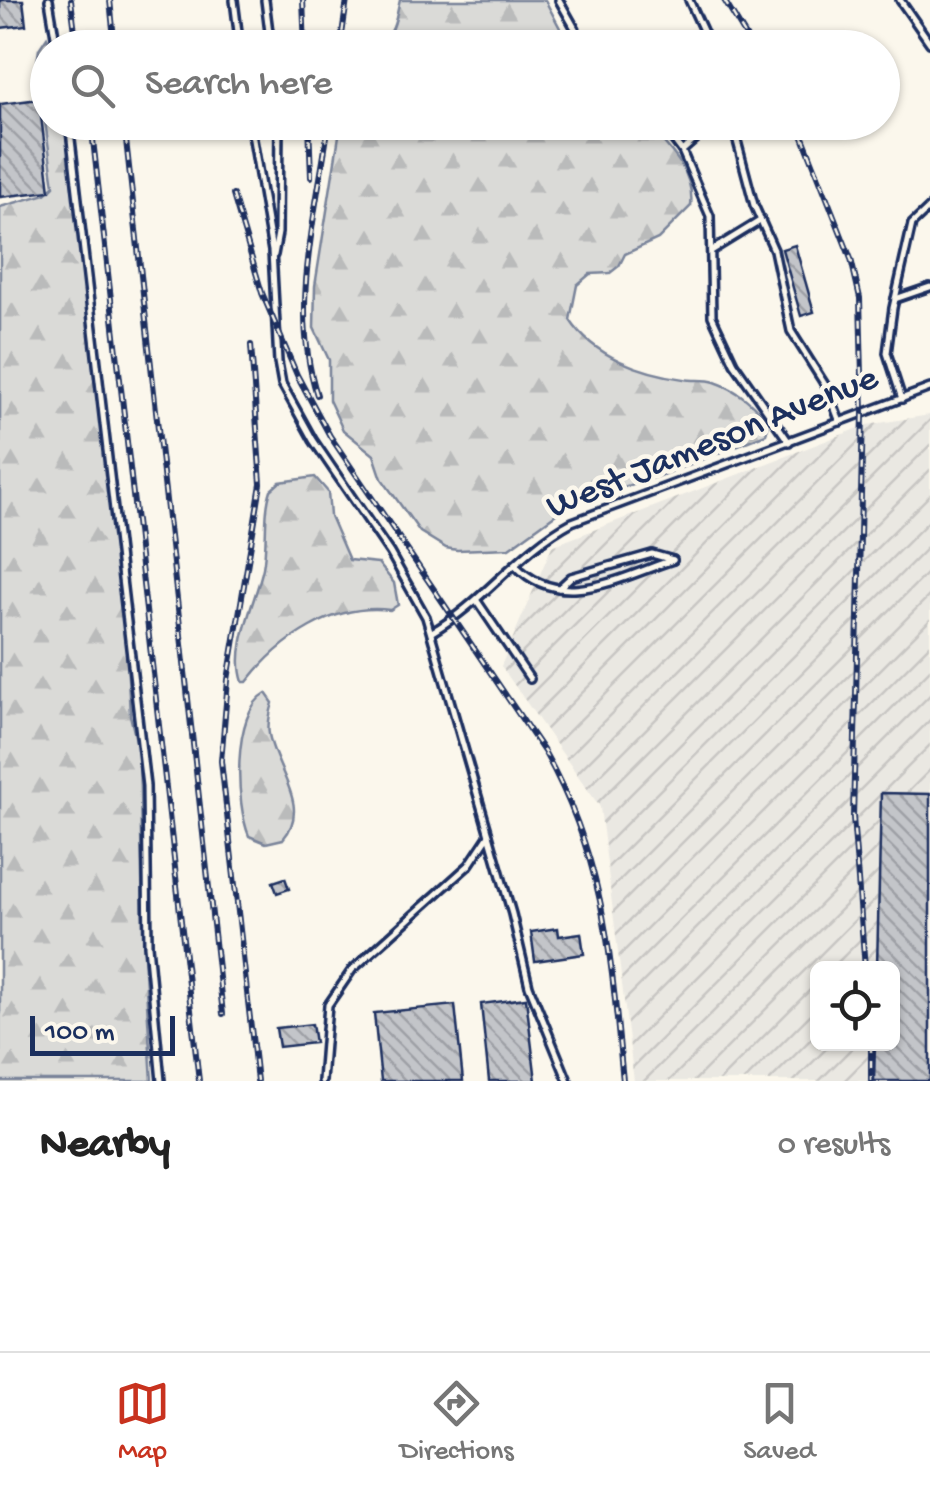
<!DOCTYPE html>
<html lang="en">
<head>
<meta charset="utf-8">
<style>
	:root { --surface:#fff; --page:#f6f6f6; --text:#222; --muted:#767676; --line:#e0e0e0; --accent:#c8321e }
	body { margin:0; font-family:"Gochi Hand",sans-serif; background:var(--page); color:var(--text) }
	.controls { position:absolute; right:30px; bottom:30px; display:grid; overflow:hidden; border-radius:15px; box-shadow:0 2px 8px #0004 }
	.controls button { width:90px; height:90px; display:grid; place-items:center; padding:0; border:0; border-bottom:2px solid var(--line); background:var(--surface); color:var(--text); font:50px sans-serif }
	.scale { position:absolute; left:30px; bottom:25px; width:145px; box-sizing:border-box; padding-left:10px; border:5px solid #1b2f5e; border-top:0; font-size:28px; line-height:35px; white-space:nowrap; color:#1b2f5e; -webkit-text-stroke:8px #fbf7ec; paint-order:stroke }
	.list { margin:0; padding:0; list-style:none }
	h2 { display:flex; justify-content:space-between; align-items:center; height:130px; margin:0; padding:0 40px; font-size:42px }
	h2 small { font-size:32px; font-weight:400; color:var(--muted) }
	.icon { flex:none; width:55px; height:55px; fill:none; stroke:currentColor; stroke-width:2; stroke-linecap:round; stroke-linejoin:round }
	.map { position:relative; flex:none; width:930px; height:1081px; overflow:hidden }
	.search { position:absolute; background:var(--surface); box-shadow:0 2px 8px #0004; left:30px; right:30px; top:30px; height:110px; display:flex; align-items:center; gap:25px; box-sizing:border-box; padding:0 35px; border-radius:55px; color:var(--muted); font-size:38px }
	.sheet { height:270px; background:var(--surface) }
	nav { display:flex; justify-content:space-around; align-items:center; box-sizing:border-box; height:140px; border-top:2px solid var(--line); background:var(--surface); font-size:28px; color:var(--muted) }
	nav a { display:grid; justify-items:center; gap:5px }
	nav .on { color:var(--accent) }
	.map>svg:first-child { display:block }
	.industrial { fill:url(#industrial-furrows); fill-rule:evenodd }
	.forest { fill:url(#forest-firs); stroke:#7a849a; stroke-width:2.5 }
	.building { fill:url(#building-back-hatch); stroke:#1b2f5e; stroke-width:2.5 }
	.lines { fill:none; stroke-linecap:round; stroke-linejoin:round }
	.service-casing { stroke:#1b2f5e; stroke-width:12 }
	.service { stroke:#fbf7ec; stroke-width:5 }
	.rail-casing { stroke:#1b2f5e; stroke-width:6 }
	.rail { stroke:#fbf7ec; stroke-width:2.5; stroke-dasharray:8; stroke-linecap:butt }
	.labels { text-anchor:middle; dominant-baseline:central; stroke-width:9; stroke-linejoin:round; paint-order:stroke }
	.street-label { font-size:38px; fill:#1b2f5e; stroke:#fbf7ec }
</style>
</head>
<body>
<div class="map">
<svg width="930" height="1081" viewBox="0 0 930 1081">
	<defs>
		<pattern id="industrial-furrows" width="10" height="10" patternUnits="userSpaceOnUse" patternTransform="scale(2.5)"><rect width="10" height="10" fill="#eae8e2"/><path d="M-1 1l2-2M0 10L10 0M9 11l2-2" fill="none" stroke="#c8c7c4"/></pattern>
		<pattern id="forest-firs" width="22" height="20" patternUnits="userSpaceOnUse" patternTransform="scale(2.5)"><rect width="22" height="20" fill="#dadad7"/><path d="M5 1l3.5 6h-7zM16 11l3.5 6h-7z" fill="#babbbb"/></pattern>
		<pattern id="building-back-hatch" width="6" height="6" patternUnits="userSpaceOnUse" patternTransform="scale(2.5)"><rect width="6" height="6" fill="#c3c5c9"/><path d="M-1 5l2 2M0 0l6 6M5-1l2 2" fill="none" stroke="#9ea0a6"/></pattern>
	</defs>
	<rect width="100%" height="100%" fill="#fbf7ec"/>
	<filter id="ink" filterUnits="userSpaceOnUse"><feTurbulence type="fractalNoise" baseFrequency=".01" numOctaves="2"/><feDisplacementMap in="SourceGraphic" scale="20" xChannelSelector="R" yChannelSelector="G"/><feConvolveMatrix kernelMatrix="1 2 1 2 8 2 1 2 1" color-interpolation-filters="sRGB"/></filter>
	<g filter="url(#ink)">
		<!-- industrial -->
		<path class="industrial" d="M930 415V1081H634L600 807 501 666 552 546 867 425ZM818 968H892V1044H818Z"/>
		<!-- forest -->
		<g class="forest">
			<path d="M400 0H545L570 47H374C397 32 394 24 400 0Z"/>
			<polygon points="47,37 52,47 48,48 48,122 65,123 125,619 130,715 139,753 144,956 152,1081 0,1081 0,207 46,194 54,186 37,63 39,49"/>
			<path d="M341 123H646C668 147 695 171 691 206L658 239 625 254 619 266 610 273 590 274 577 285 570 320C594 357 642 373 684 379 694 381 706 379 715 382 736 389 759 406 768 426L766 434 665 474 570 504 509 548 457 550 446 548 420 532 382 479 374 455 343 430 329 400V360L314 328 315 286Z"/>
			<path d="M315 477 328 492 330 516 349 560 378 563 394 583 398 605 390 610C333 603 280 639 247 682H243C231 647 256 601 263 568 268 542 263 514 271 490L280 482Z"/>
			<path d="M266 693 273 703C270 713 267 724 269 734 275 770 312 806 283 839L266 843 249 836C236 805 231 712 266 693Z"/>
		</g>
		<!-- building -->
		<g class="building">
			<polygon points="0,0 23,0 26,25 0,28"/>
			<polygon points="39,99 50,191 0,197 0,104"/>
			<polygon points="795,245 814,312 801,316 782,249"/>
			<polygon points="881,793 930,794 930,1081 874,1081 875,1044 892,1044 892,968 877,968"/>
			<polygon points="285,878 289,889 277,893 273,882"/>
			<polygon points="558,928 559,936 581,933 584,954 535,961 531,932"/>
			<polygon points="526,998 536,1081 489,1081 481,1004"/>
			<polygon points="455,1005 463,1081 381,1081 374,1013"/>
			<polygon points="312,1024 315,1043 279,1047 276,1028"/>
		</g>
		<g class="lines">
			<!-- service casing -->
			<g class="service-casing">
				<g id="service">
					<polyline points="49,0 57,48"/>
					<polyline points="234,0 240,48"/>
					<polyline points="265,0 271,48"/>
					<polyline points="559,0 586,48"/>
					<polyline points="689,0 711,48"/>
					<polyline points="900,0 930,43"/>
					<polyline points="69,122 146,786 148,945 161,1081"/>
					<polyline points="250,122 272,251 278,362 282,384 313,440 390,553 426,617 512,914 529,986 568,1081"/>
					<polyline points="660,122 682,151 710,216 712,316 734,363 789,442"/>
					<polyline points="732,122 754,205 774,250 791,331 827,388 840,422"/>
					<polyline points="682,151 715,122"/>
					<polyline points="711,251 760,221"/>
					<polyline points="274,255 278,233 279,122"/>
					<polyline points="895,299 930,287"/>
					<polyline points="902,399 887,353 893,308 912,224 930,207"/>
					<path d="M515 565C561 613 620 577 673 560"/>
					<polyline points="559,588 571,577 652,554 673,560"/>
					<polyline points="477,601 530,679"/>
					<path d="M432 632C484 602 519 550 572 522L930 388"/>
					<polyline points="322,1081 328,1005 352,970 469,865 489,835"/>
				</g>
			</g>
			<!-- service -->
			<use href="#service" class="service"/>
			<!-- rail casing -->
			<g class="rail-casing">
				<g id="rail">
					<polyline points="71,0 77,48"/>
					<polyline points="110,0 115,48"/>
					<polyline points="303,0 305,48"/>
					<polyline points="724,0 753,48"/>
					<polyline points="340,48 347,0"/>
					<polyline points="91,122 199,1081"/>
					<polyline points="124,122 223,1014"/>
					<polyline points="309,122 311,177"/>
					<polyline points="797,122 851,259 860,298 863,414 853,817 865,968"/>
					<path d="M233 195 262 293 297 375 330 436 545 753C606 862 611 960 623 1081"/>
					<polyline points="251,345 261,484 228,680 221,761 257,1081"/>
					<path d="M317 395C289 308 317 210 329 122"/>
					<polyline points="871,1044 871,1081"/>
				</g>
			</g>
			<!-- rail -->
			<use href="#rail" class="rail"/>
		</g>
	</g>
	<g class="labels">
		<!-- street labels -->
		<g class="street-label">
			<text transform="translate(713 444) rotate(-22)">West Jameson Avenue</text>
		</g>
	</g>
</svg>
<div class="controls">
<button><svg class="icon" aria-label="locate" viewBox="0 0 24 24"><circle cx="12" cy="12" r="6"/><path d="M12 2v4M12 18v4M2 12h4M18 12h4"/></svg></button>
</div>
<div class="scale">100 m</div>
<div class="search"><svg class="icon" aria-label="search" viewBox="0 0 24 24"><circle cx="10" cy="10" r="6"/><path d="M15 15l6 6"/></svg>Search here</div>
</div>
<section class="sheet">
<h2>Nearby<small>0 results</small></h2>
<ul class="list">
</ul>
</section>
<nav>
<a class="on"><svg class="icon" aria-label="map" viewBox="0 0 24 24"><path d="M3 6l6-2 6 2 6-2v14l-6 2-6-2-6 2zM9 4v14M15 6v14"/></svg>Map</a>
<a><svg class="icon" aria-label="directions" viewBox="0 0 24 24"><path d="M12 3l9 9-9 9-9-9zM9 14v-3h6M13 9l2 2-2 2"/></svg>Directions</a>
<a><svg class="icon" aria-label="saved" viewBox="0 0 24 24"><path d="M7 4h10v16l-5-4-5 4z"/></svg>Saved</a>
</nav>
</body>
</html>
